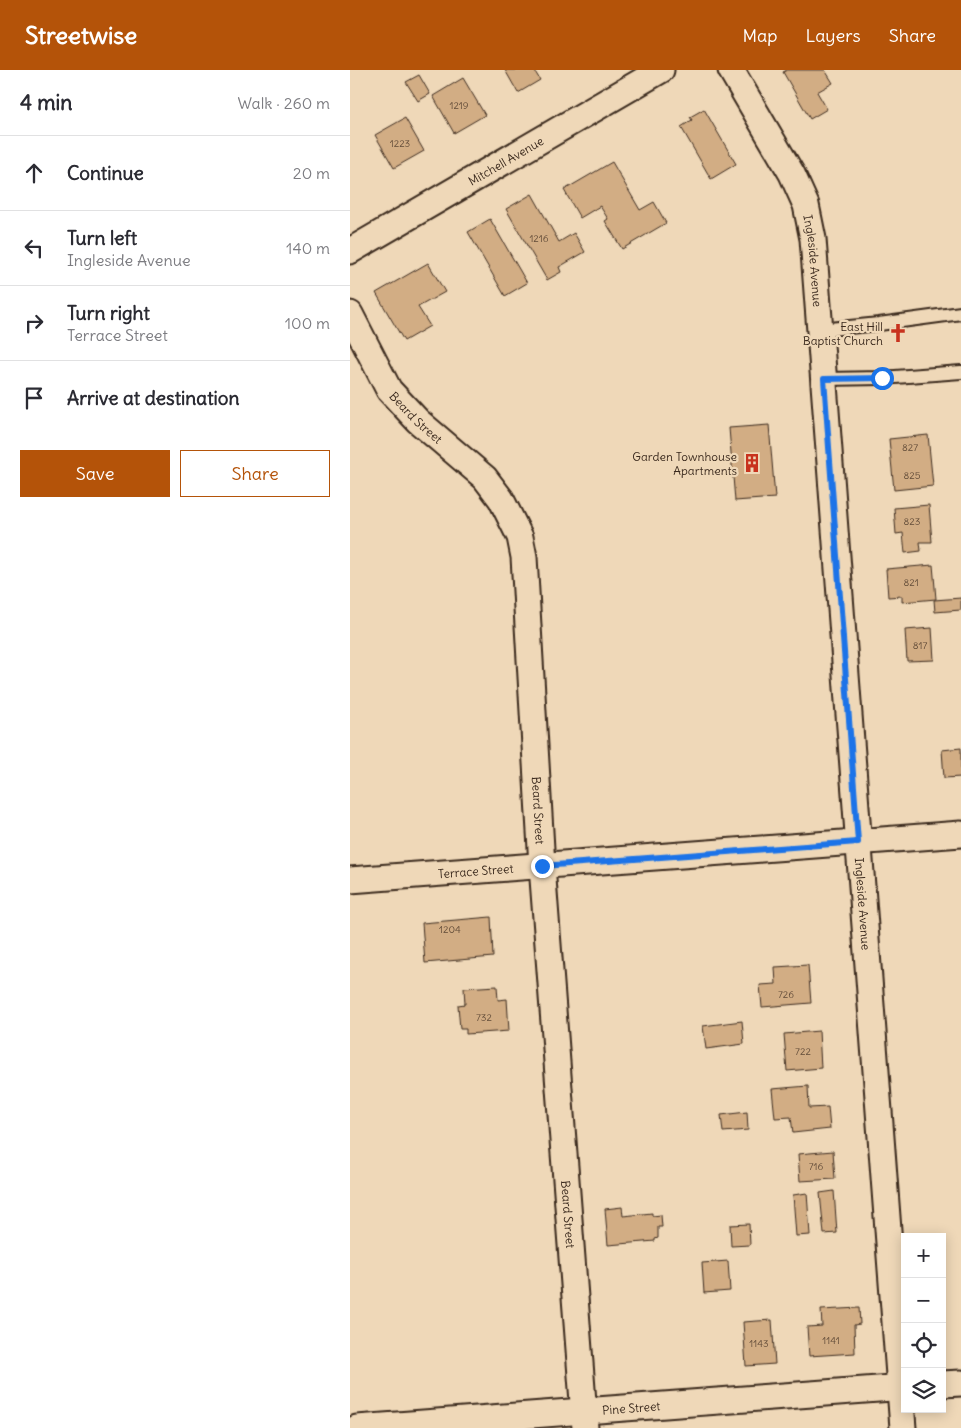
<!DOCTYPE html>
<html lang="en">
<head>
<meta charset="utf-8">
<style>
	:root { --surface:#fff; --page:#f2f2f3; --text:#2b2b33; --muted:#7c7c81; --line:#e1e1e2; --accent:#b45309 }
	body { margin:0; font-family:Delius,sans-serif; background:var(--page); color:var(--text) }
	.controls { position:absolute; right:15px; bottom:15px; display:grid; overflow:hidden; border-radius:0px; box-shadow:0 2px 12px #0003 }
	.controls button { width:45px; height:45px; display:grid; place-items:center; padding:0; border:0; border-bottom:1px solid var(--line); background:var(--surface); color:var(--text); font:25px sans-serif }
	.stop { position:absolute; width:15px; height:15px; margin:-11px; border:4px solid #1a73e8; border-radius:50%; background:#fff }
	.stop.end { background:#1a73e8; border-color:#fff; box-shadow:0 1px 5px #0008 }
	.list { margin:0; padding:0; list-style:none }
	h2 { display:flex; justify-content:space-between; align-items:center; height:65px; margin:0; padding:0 20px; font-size:21px }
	h2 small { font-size:16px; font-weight:400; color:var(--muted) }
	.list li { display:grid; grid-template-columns:32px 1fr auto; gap:15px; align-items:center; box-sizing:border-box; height:75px; padding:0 20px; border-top:1px solid var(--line) }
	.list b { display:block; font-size:19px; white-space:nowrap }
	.list p { margin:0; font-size:16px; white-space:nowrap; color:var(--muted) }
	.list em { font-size:16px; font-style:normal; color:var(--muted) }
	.actions { display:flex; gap:10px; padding:15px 20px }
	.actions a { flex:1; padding:11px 0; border:1px solid var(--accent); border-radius:0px; text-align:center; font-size:18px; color:var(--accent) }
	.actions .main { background:var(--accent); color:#fff }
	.icon { flex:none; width:28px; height:28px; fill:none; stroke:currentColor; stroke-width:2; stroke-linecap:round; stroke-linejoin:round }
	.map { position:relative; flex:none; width:611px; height:1358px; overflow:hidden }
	header { display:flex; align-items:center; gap:30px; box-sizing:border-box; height:70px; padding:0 25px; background:var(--accent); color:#fff }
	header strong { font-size:24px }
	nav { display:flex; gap:28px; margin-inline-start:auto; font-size:18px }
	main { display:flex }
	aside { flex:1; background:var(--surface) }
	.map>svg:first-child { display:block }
	.building { fill:#d2ad84; stroke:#3b2a1e }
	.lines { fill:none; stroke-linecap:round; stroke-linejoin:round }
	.service-casing { stroke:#3b2a1e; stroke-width:16 }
	.minor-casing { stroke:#3b2a1e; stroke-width:29 }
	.service { stroke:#efd8b8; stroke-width:12 }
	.minor { stroke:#efd8b8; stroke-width:25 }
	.route { stroke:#1a73e8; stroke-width:6 }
	.labels { text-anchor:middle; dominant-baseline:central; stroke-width:4.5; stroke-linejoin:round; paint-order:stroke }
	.number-label { font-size:10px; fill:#614b38 }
	.street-label { font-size:12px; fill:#3b2a1e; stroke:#efd8b8 }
	.poi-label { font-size:12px; fill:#3b2a1e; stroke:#efd8b8; text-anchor:end }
</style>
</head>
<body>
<header>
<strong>Streetwise</strong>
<nav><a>Map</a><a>Layers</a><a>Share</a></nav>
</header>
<main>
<aside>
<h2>4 min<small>Walk · 260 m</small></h2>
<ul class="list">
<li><svg class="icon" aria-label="ahead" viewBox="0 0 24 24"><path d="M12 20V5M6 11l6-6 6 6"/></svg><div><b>Continue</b></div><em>20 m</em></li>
<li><svg class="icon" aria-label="left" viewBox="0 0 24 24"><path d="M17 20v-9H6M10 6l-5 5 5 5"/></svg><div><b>Turn left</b><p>Ingleside Avenue</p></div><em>140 m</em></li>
<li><svg class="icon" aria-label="right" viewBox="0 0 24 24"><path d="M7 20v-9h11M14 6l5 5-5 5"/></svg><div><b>Turn right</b><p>Terrace Street</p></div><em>100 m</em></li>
<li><svg class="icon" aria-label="arrive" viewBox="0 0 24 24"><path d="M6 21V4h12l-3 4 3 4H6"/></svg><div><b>Arrive at destination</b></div></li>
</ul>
<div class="actions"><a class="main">Save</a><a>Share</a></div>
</aside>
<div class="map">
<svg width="611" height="1358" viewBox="0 0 611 1358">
	<rect width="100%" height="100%" fill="#efd8b8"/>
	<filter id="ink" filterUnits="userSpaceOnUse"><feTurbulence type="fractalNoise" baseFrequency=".02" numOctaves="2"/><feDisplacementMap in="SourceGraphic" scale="10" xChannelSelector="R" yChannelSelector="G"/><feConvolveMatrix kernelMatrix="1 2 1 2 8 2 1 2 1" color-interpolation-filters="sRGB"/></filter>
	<g filter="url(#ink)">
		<!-- building -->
		<g class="building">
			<polygon points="155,0 184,0 190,10 168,23"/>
			<polygon points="437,0 475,0 483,13 467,22 477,39 460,49 433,2"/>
			<polygon points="69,5 80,24 68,31 56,12"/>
			<polygon points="113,8 135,45 104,63 83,26"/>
			<polygon points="354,39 386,94 361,109 331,57 342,50 340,47"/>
			<polygon points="55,48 74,81 44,98 25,65"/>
			<polygon points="262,92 290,140 304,132 316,153 272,179 255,151 258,149 250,136 230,148 214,120"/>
			<polygon points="182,124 209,172 224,163 235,182 209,197 211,202 197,210 156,139"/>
			<polygon points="140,149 177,213 155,226 118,162"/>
			<polygon points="78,193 95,222 68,237 80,256 54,271 26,223"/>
			<polygon points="419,355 425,428 385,431 379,358"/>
			<polygon points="578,365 583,416 544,420 539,369"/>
			<polygon points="579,435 582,472 570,472 571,481 555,483 553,463 546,464 544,438"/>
			<polygon points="583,495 586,529 552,532 552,526 538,527 536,499"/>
			<polygon points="611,528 611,540 585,542 584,530"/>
			<polygon points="582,558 584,590 557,591 555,560"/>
			<polygon points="611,678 611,707 594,708 592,680"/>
			<polygon points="141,847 143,887 75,893 72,853"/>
			<polygon points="458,895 461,933 412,937 410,915 426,914 425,897"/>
			<polygon points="147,916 148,930 157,929 159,961 116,964 116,959 110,959 108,935 115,934 114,918"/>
			<polygon points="392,951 394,974 356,979 353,956"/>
			<polygon points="469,961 471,998 437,1001 434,964"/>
			<polygon points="458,1016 459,1038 478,1037 480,1059 443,1063 441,1047 425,1048 422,1019"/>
			<polygon points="397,1042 398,1060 373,1062 371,1045"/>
			<polygon points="483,1081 485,1109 450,1111 448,1084"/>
			<polygon points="484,1121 487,1163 474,1164 470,1123"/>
			<polygon points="457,1123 460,1165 446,1166 443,1125"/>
			<polygon points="272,1137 273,1146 302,1143 302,1146 311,1145 312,1157 308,1157 308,1168 305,1169 305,1171 258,1175 255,1139"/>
			<polygon points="399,1154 400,1175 381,1176 380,1155"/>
			<polygon points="378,1191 380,1221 354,1223 352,1193"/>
			<polygon points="509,1238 510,1254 504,1255 505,1283 459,1286 457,1257 472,1256 471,1240"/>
			<polygon points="422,1250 425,1294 396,1296 393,1252"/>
		</g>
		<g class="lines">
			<!-- service casing -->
			<g class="service-casing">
				<g id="service">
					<polyline points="470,260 529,254 611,243"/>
					<polyline points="474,309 532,308 611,302"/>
				</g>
			</g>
			<!-- minor casing -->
			<g class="minor-casing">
				<g id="minor">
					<path id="s1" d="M381 0 442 104 456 135 463 169 553 1358"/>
					<path id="s2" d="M0 181 311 0"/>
					<path id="s3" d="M0 244 39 320 68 351 135 408 151 429 170 467 174 487 192 796 235 1358"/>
					<path id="s4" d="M0 810 611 764"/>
					<polyline points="592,1314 611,1313"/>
					<path id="s5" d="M7 1358 555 1317"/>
				</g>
			</g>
			<!-- service -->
			<use href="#service" class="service"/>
			<!-- minor -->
			<use href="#minor" class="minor"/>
		</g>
	</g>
	<g class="lines" filter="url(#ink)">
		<!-- route -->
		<polyline class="route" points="192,796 508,772 474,309 532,308"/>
	</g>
	<!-- icons -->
	<defs>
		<g id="church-bare" transform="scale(1.5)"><path d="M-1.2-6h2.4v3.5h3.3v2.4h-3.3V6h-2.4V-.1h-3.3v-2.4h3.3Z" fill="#c8321e" stroke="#efd8b8" stroke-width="2.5" paint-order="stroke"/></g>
		<g id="building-bare" transform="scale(1.5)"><path d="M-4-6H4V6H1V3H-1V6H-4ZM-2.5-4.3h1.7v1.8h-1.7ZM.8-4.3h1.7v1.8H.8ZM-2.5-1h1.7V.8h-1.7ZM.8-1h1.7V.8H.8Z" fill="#c8321e" stroke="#efd8b8" stroke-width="2.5" paint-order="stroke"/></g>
	</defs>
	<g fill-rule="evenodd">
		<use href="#church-bare" x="548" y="263"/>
		<use href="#building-bare" x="402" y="393"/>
	</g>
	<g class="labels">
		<!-- number labels -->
		<g class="number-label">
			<text x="109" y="35">1219</text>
			<text x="50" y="73">1223</text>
			<text x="189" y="168">1216</text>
			<text x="560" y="377">827</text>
			<text x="562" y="405">825</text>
			<text x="562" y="451">823</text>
			<text x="561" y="512">821</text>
			<text x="570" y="575">817</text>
			<text x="100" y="859">1204</text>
			<text x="436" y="924">726</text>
			<text x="134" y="947">732</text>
			<text x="453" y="981">722</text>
			<text x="466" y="1096">716</text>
			<text x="481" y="1270">1141</text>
			<text x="409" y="1273">1143</text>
		</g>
		<!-- street labels -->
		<g class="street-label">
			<text stroke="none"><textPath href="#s2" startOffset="180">Mitchell Avenue</textPath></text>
			<text stroke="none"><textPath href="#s1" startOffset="211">Ingleside Avenue</textPath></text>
			<text stroke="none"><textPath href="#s3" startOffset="124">Beard Street</textPath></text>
			<text stroke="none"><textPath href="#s3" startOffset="559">Beard Street</textPath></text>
			<text stroke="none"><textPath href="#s4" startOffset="126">Terrace Street</textPath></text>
			<text stroke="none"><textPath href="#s1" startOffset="856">Ingleside Avenue</textPath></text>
			<text stroke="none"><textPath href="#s3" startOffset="964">Beard Street</textPath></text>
			<text stroke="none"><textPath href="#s5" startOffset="275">Pine Street</textPath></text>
		</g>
		<!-- poi labels -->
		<g class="poi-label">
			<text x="533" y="256">East Hill<tspan x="533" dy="14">Baptist Church</tspan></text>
			<text x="387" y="386">Garden Townhouse<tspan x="387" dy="14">Apartments</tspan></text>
		</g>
	</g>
</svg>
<div class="controls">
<button>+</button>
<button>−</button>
<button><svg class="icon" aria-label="locate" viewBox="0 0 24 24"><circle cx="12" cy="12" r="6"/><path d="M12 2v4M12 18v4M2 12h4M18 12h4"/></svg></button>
<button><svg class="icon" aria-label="layers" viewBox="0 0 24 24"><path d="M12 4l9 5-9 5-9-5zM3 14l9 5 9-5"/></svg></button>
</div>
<div class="stop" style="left:532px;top:308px"></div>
<div class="stop end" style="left:192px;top:796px"></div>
</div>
</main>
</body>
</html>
